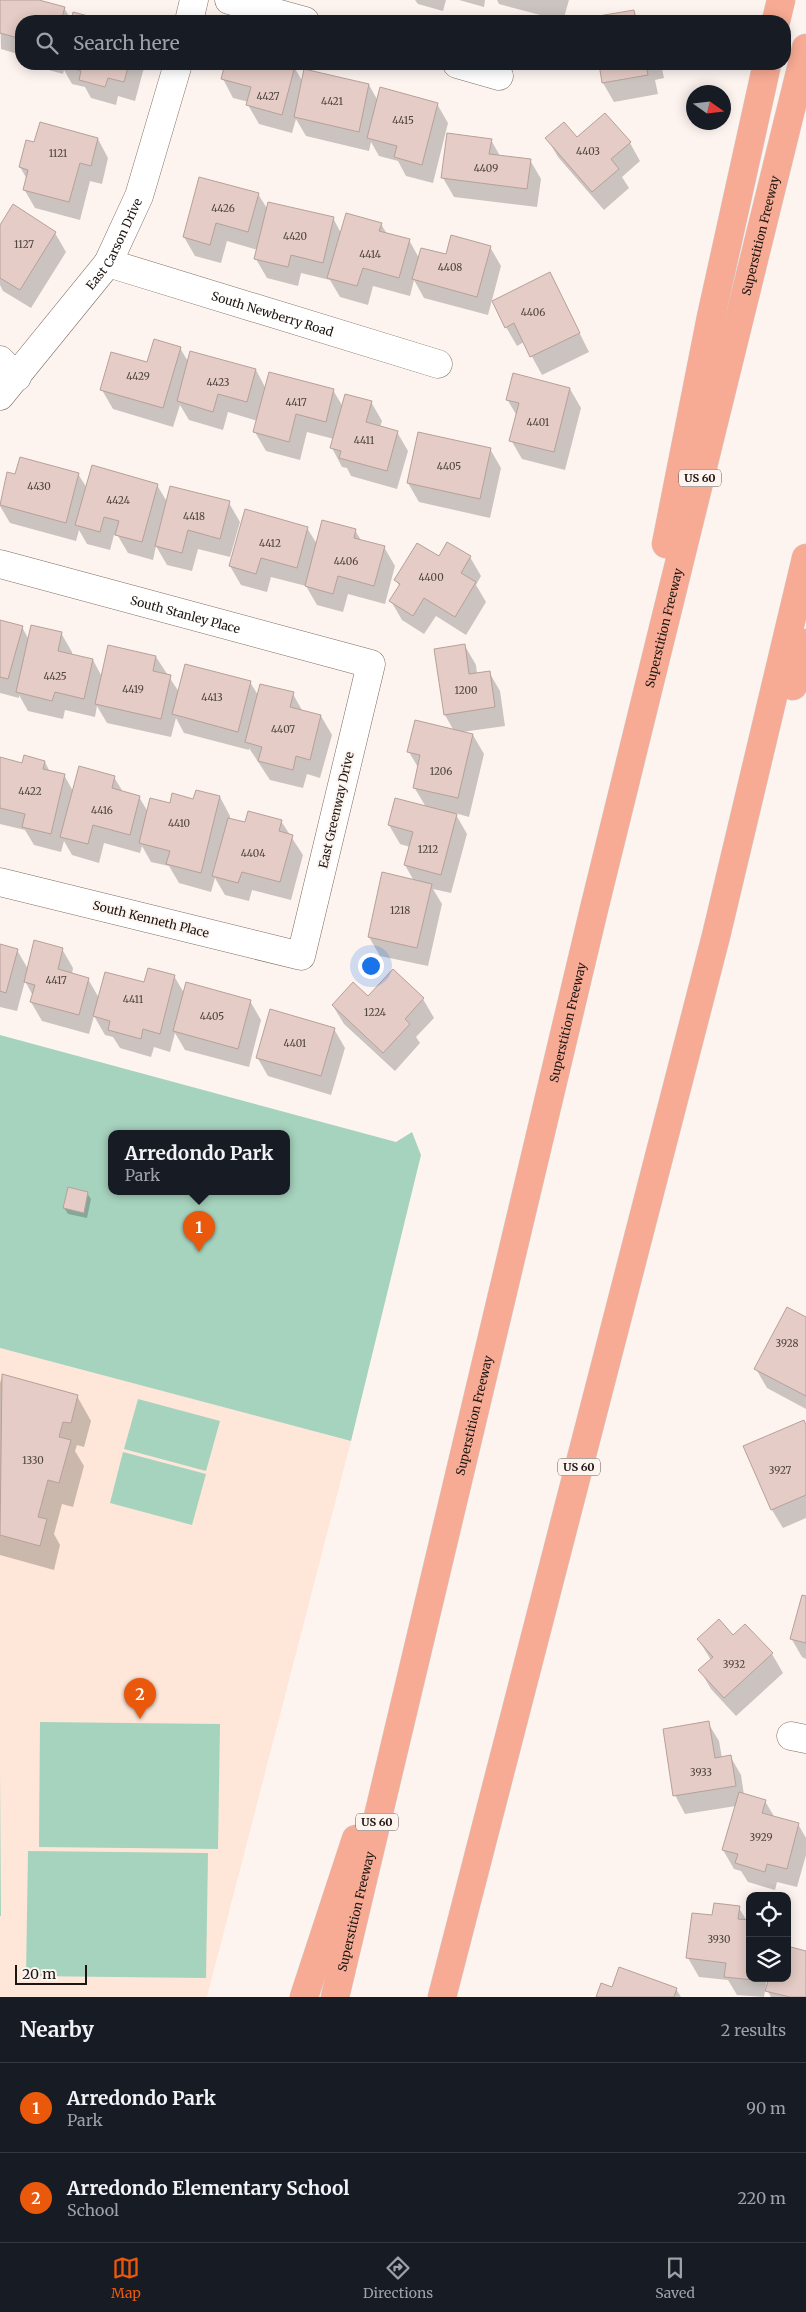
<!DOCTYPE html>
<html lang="en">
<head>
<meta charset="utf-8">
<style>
	:root { --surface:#171b24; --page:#20242c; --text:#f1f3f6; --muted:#9ea1a6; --line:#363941; --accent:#ea580c }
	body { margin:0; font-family:Merriweather,serif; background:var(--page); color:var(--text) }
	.controls { position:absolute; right:15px; bottom:15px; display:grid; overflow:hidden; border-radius:10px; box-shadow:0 2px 12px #0003 }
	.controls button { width:45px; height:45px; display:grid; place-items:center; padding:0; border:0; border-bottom:1px solid var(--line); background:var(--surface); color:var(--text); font:25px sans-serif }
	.compass { position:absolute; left:686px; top:85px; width:45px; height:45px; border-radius:50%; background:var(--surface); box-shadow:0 2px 12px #0003; rotate:104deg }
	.scale { position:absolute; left:15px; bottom:12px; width:72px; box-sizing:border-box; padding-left:5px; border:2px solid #1c1511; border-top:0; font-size:14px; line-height:18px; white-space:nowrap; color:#1c1511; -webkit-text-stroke:4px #fdf4f0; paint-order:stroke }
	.you { position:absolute; left:370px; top:965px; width:18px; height:18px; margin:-12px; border:4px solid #fff; border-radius:50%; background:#1a73e8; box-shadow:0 0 0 8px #1a73e833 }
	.badge { display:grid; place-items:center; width:32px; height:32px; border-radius:50%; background:var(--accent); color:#fff; font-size:16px; font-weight:700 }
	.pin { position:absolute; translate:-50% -41px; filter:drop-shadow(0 1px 2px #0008) }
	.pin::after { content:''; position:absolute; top:26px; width:18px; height:15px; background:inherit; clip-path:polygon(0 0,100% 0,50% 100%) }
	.popup { position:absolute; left:108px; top:1130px; width:182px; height:65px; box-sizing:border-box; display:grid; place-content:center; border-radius:10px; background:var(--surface); filter:drop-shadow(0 1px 4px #0005); font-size:16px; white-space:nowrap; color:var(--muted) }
	.popup b { font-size:19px; color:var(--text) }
	.popup::after { content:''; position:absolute; left:50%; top:100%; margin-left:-10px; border:10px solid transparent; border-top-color:var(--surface) }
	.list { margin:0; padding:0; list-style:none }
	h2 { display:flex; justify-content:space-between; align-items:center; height:65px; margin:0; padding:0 20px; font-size:21px }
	h2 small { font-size:16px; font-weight:400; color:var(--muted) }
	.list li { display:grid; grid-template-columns:32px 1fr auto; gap:15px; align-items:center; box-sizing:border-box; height:90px; padding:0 20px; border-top:1px solid var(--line) }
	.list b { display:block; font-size:19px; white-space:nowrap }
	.list p { margin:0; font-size:16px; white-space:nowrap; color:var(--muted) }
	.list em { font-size:16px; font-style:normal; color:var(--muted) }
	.icon { flex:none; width:28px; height:28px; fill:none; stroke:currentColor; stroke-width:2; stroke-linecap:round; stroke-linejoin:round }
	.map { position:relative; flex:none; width:806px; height:1997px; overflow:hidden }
	.search { position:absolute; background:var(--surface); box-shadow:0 2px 12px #0003; left:15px; right:15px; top:15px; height:55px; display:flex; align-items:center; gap:12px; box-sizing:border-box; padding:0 18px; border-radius:20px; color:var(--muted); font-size:19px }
	.sheet { height:245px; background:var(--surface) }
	nav { display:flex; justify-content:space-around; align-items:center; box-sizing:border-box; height:70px; border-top:1px solid var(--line); background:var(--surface); font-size:14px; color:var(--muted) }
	nav a { display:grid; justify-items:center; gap:2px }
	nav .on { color:var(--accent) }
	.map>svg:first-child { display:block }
	.built { fill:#fee6d9 }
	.green { fill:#a6d3be; fill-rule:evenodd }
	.shadow { fill:#0003 }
	.building { fill:#e5ccc6; stroke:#b7a09a }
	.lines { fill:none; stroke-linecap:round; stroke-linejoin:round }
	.minor-casing { stroke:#7e6b61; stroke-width:29 }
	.highway-casing { stroke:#d2d0cf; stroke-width:29 }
	.minor { stroke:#fff; stroke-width:28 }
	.highway { stroke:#f7aa94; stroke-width:28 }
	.labels { text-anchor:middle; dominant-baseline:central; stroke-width:4; stroke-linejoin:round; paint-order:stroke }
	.number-label { font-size:10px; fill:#4e433e }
	.shield { fill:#fdf4f0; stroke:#605854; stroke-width:1 }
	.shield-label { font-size:11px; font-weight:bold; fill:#1c1511 }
	.street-label { font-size:12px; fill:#1c1511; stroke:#fdf4f0 }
</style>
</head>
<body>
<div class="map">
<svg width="806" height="1997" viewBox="0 0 806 1997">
	<rect width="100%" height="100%" fill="#fdf4f0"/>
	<!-- built -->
	<polygon class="built" points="0,1348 351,1441 207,1997 0,1997"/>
	<!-- green -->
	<g class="green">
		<path d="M0 1035 396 1142 412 1132 421 1155 351 1441 0 1348ZM111 1133H286V1191H111Z"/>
		<polygon points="138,1399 220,1421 206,1471 124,1449"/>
		<polygon points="123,1452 206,1474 192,1525 110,1503"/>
		<polygon points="40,1722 220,1724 218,1849 39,1847"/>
		<polygon points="0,1769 1,1916 0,1916"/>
		<polygon points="28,1851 208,1853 206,1978 26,1976"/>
	</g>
	<!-- shadow -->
	<g class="shadow">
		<polygon points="0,0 34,0 64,8 72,21 21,21 21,55 1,49"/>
		<polygon points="415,0 446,0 443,11 418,4"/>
		<polygon points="459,0 485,0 484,7"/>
		<polygon points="497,0 569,0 563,21 499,4"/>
		<polygon points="634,12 639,21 578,21"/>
		<polygon points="27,64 145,64 135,101 118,96 116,105 91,98 85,87 72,84 64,70 63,74"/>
		<polygon points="226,64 282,64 294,67 303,82 369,85 378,101 437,104 448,123 433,183 406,176 398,161 379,156 371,142 369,151 306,136 296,119 292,133 259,124 248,105 249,102 233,98 223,79"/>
		<polygon points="589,64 661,64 664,78 655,80 658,94 614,102 603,83 601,69 593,70"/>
		<polygon points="547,138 630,143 640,161 622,177 629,188 604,210 558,157"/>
		<polygon points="98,139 108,158 102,184 90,181 80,220 35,208 24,189 27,179 20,167 35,144"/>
		<polygon points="491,140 500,156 530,160 541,179 537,207 454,197 443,178"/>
		<polygon points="258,194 268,210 333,218 341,233 381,224 387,234 409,240 419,258 447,256 490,247 501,266 488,315 424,298 414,280 410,296 373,286 368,305 340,297 330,280 301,273 298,286 267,278 256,259 258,250 227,241 221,263 195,256 184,237"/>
		<polygon points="13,206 55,233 66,252 31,308 3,291 0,285 0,227"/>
		<polygon points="550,274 589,352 542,375 524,342 517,346 506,327"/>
		<polygon points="180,348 189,363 256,370 266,389 333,390 343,407 371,402 382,421 380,427 397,432 408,451 397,489 351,476 347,468 342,467 332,448 334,439 307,432 300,460 266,451 255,432 258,421 228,412 223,430 189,420 180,405 173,427 113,409 102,390"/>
		<polygon points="570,389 581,408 565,470 522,459 511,440 517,416 507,399"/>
		<polygon points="490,449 501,468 490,518 419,502 408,483"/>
		<polygon points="8,473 16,476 78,474 87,488 157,485 167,502 229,503 240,522 230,557 198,549 192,571 167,565 156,546 153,560 128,553 118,536 114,535 110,550 87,544 79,530 76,541 10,523 0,506"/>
		<polygon points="307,528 317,544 355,530 362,542 384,547 395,566 385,604 348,594 343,612 317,605 306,586 271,577 267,592 241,585 230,566"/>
		<polygon points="470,557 481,576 476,585 486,602 466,635 436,616 424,634 402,620 391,601 400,587 396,580 439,558"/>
		<polygon points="0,621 22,627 29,640 61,633 72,652 72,655 93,660 102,677 156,657 179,692 250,682 258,695 293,694 303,712 321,716 332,735 320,778 307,774 303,788 270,780 249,748 249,750 184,733 176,718 171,737 107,723 97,706 95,717 65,710 63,719 28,711 19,695 19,698 0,693"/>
		<polygon points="465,646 476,665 477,674 489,672 500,691 505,726 462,732 473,735 484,754 469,817 455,813 467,834 451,893 433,889 442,904 428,966 380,956 369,937 414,881 405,865 410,847 400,844 389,825 426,807 414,787 419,769 409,752 454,731 445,715"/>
		<polygon points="0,759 23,764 45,762 50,772 64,775 73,791 114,777 123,792 139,797 148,812 171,804 220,797 230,816 230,820 246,824 281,821 303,855 291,900 252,890 249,901 225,895 215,878 211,892 179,883 169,866 151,862 142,846 140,853 104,843 99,863 72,855 64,841 61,852 34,845 25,830 0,824"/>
		<polygon points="0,945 17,950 28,969 62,949 73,968 72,974 88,979 99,998 174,976 184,993 250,1001 261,1020 249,1067 185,1050 175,1033 170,1052 154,1047 151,1057 120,1048 113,1037 105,1035 94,1016 89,1034 42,1021 31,1002 33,996 25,981 17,1011 0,1007"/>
		<polygon points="369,998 423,999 434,1018 416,1037 420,1043 395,1071 344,1024 333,1006"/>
		<polygon points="334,1029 345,1048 331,1095 268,1076 257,1057"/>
		<polygon points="87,1193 91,1199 87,1218 68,1214 64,1208"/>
		<polygon points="806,1318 806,1409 767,1388 756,1369"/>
		<polygon points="2,1376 77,1396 91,1421 84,1447 77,1445 75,1451 84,1466 73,1507 62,1504 54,1534 60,1545 54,1570 0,1555 0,1383"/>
		<polygon points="806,1427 806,1518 783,1528 772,1510"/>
		<polygon points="806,1598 806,1659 802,1657 791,1638"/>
		<polygon points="745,1626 772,1654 783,1673 736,1716 711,1689 700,1670 711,1660 698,1639 733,1636"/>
		<polygon points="708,1723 719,1741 722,1758 730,1756 741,1775 744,1795 765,1801 775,1818 798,1824 806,1838 806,1855 797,1887 777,1882 775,1890 748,1882 741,1871 734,1869 723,1850 736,1806 685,1814 675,1795"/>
		<polygon points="739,1908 747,1921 750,1978 767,1978 764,1997 737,1995 728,1980 699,1977 688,1958 713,1917"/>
		<polygon points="806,1952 806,1997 771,1997 767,1990 787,1978"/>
		<polygon points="613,1988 676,1989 681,1997 597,1997"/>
	</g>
	<!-- building -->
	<g class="building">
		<polygon points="0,0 39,0 65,7 61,21 21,21 21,48 16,46 18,38 0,33"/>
		<polygon points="634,10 636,21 576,21 575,20"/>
		<polygon points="73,12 107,21 71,21"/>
		<polygon points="60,64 129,64 124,82 108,78 105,87 79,80 81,71"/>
		<polygon points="225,64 286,64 295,66 282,115 246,105 251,87 221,79"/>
		<polygon points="599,64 646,64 648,75 602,83"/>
		<polygon points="304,69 369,84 359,132 294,117"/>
		<polygon points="380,87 438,103 422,165 394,157 397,146 367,138"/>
		<polygon points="605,113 631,142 611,159 619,169 592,192 545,138 564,122 577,137"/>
		<polygon points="40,122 98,138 91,166 80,163 69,202 23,190 28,170 19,167 26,140 34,142"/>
		<polygon points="447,133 492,139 489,154 531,159 527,189 441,178"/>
		<polygon points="199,177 259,193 248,232 216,223 210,245 183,237"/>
		<polygon points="268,202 334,217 323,263 291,255 288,267 254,259"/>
		<polygon points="13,204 56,232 20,290 0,278 0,225"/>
		<polygon points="346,213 382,223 379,231 410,239 399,278 363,268 357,286 327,278"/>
		<polygon points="451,235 491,246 477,297 412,279 421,248 446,254"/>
		<polygon points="550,272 580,333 530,357 514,323 505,328 492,301"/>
		<polygon points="154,339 181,347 163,408 100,390 111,352 147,362"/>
		<polygon points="190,351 256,369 247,402 218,394 213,412 177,401"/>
		<polygon points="269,372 334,389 326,422 296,414 289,442 253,432"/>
		<polygon points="513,373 570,388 554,452 509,441 519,403 506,400"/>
		<polygon points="345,394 372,401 366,422 398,431 387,471 339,458 341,451 330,448"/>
		<polygon points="418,432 491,448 480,499 407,483"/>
		<polygon points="20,457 79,473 66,523 0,505 7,472 15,474"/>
		<polygon points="92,465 158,484 142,542 115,535 119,521 104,517 100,532 75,525"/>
		<polygon points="170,486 230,501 220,539 188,530 182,553 155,546"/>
		<polygon points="245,509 308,527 297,568 261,558 256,574 229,566"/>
		<polygon points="322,520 356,529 354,538 385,546 374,586 338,576 333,594 305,586"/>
		<polygon points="447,542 471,556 461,573 476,582 455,617 424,598 413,616 389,601 400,584 394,580 417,543 439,556"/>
		<polygon points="0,620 23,626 8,679 0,677"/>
		<polygon points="31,625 62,632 58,651 93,659 84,699 55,692 52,701 16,692"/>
		<polygon points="465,644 469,674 490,671 495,707 444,715 434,649"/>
		<polygon points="108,645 156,656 153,671 171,675 161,719 95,704"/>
		<polygon points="185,664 251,681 238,732 172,714"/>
		<polygon points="260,684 294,692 290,707 321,715 310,760 296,756 293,770 258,761 262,747 245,742"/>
		<polygon points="415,720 473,734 458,798 413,788 420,755 407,752"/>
		<polygon points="24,755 45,761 43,769 65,774 51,834 22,827 25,814 0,808 0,757 22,763"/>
		<polygon points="79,766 115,776 112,788 140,796 130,835 93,825 88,844 60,837"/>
		<polygon points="196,790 220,796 201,873 166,864 170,851 139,843 150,798 170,803 172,793 193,799"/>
		<polygon points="395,798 457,814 441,875 404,865 413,832 388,825"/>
		<polygon points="248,811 282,820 279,831 293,835 280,882 242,872 238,883 212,876 228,818 245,822"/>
		<polygon points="382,872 432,884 417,948 368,937"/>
		<polygon points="34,940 63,948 58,969 89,978 79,1015 30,1002 35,985 24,982"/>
		<polygon points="0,944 18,949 6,993 0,991"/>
		<polygon points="148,968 175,975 160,1034 143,1029 141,1039 108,1030 110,1021 93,1016 105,972 144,982"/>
		<polygon points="393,969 424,998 405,1019 410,1024 383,1053 332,1005 353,982 368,996"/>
		<polygon points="186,982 251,1000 238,1049 173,1031"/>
		<polygon points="270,1009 335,1028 321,1076 256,1058"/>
		<polygon points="68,1187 88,1192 84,1213 63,1208"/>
		<polygon points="787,1307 806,1317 806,1396 754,1369"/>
		<polygon points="2,1374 78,1395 71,1423 63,1422 59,1437 71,1440 59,1483 48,1480 38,1517 47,1519 40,1546 0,1535"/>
		<polygon points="804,1420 806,1425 806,1495 771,1510 743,1446"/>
		<polygon points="802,1595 806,1596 806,1643 790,1639"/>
		<polygon points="719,1619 733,1635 745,1624 773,1653 724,1698 698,1670 713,1657 697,1639"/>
		<polygon points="709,1721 715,1758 731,1755 736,1786 673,1796 663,1729"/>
		<polygon points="739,1792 766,1800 762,1813 799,1823 787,1869 767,1864 765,1872 735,1863 738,1854 722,1850"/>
		<polygon points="714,1903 740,1906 738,1919 750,1920 750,1978 754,1980 724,1977 726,1963 686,1958 692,1913 712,1915"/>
		<polygon points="787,1946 806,1951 806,1997 790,1997 765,1991 769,1978 787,1978"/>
		<polygon points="619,1967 677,1988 674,1997 596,1997 601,1983 612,1987"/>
	</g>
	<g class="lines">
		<!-- minor casing -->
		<g class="minor-casing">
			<g id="minor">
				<polyline points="229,0 305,21"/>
				<polyline points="189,21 194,0"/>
				<polyline points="457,64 499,76"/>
				<path id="s1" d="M108 263 438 364"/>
				<polyline points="0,360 17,377"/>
				<path id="s2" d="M0 396 108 263 139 196 178 64"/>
				<path id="s3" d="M0 564 371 664 301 956 0 882"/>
				<polyline points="791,1736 806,1739"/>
			</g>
		</g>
		<!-- highway casing -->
		<g class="highway-casing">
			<g id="highway">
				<polyline points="776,21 781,0"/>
				<polyline points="666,544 711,317 767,64"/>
				<polyline points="793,686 806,643"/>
				<polyline points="304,1997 356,1839"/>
				<path id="s4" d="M335 1997 594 909 806 48"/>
				<polyline points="442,1997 716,936 806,558"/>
			</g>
		</g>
		<!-- minor -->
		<use href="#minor" class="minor"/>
		<!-- highway -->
		<use href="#highway" class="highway"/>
	</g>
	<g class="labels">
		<!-- number labels -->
		<g class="number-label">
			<text x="268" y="96">4427</text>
			<text x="332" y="101">4421</text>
			<text x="403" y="120">4415</text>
			<text x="588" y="151">4403</text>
			<text x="58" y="153">1121</text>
			<text x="486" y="168">4409</text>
			<text x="223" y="208">4426</text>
			<text x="295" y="236">4420</text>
			<text x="24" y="244">1127</text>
			<text x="370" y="254">4414</text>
			<text x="450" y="267">4408</text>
			<text x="533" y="312">4406</text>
			<text x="138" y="376">4429</text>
			<text x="218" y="382">4423</text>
			<text x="296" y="402">4417</text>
			<text x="538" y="422">4401</text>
			<text x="364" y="440">4411</text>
			<text x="449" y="466">4405</text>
			<text x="39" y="486">4430</text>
			<text x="118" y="500">4424</text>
			<text x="194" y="516">4418</text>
			<text x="270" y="543">4412</text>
			<text x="346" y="561">4406</text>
			<text x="431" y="577">4400</text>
			<text x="55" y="676">4425</text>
			<text x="133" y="689">4419</text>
			<text x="466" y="690">1200</text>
			<text x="212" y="697">4413</text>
			<text x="283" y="729">4407</text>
			<text x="441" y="771">1206</text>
			<text x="30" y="791">4422</text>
			<text x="102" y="810">4416</text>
			<text x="179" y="823">4410</text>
			<text x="428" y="849">1212</text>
			<text x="253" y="853">4404</text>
			<text x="400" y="910">1218</text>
			<text x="56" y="980">4417</text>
			<text x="133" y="999">4411</text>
			<text x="375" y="1012">1224</text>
			<text x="212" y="1016">4405</text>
			<text x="295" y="1043">4401</text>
			<text x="787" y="1343">3928</text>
			<text x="33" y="1460">1330</text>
			<text x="780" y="1470">3927</text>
			<text x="734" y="1664">3932</text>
			<text x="701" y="1772">3933</text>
			<text x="761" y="1837">3929</text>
			<text x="719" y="1939">3930</text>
		</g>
		<!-- shield labels -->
		<g class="shield">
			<rect x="679" y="469.5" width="42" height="17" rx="4"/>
			<rect x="558" y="1458.5" width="42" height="17" rx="4"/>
			<rect x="356" y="1813.5" width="42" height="17" rx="4"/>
		</g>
		<g class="shield-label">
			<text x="700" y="478">US 60</text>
			<text x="579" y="1467">US 60</text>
			<text x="377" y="1822">US 60</text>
		</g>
		<!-- street labels -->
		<g class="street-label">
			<text stroke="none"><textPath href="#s4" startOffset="1812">Superstition Freeway</textPath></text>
			<text stroke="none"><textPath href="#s2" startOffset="191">East Carson Drive</textPath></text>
			<text stroke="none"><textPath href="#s1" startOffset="172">South Newberry Road</textPath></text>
			<text stroke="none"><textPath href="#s3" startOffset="192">South Stanley Place</textPath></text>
			<text stroke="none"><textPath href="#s4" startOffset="1408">Superstition Freeway</textPath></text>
			<text transform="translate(336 810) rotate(-77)">East Greenway Drive</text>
			<text transform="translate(151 919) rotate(14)">South Kenneth Place</text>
			<text stroke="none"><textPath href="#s4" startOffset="1002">Superstition Freeway</textPath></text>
			<text stroke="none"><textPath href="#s4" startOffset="598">Superstition Freeway</textPath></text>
			<text stroke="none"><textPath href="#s4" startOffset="88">Superstition Freeway</textPath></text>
		</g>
	</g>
</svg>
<div class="controls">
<button><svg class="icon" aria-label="locate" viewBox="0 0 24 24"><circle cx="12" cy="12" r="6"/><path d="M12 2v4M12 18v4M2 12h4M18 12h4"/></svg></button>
<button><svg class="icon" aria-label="layers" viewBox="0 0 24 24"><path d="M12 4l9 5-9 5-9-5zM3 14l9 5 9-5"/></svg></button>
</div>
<svg class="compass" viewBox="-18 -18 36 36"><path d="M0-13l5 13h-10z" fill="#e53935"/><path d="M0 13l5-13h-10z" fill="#9ea1a6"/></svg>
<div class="scale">20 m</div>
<div class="you"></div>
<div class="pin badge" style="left:199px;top:1252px">1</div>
<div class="popup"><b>Arredondo Park</b>Park</div>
<div class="pin badge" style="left:140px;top:1719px">2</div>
<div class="search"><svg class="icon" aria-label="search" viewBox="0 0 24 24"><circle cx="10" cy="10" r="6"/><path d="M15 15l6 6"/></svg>Search here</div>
</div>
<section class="sheet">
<h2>Nearby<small>2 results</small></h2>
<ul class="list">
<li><span class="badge">1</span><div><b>Arredondo Park</b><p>Park</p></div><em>90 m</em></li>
<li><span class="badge">2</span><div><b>Arredondo Elementary School</b><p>School</p></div><em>220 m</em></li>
</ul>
</section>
<nav>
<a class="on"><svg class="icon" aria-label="map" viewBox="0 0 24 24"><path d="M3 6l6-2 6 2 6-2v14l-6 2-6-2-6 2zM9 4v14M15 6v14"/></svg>Map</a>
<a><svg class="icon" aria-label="directions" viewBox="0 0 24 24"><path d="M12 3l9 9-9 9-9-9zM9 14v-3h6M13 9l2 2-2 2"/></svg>Directions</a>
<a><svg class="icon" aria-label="saved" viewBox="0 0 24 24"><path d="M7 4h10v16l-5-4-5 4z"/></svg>Saved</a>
</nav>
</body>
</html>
